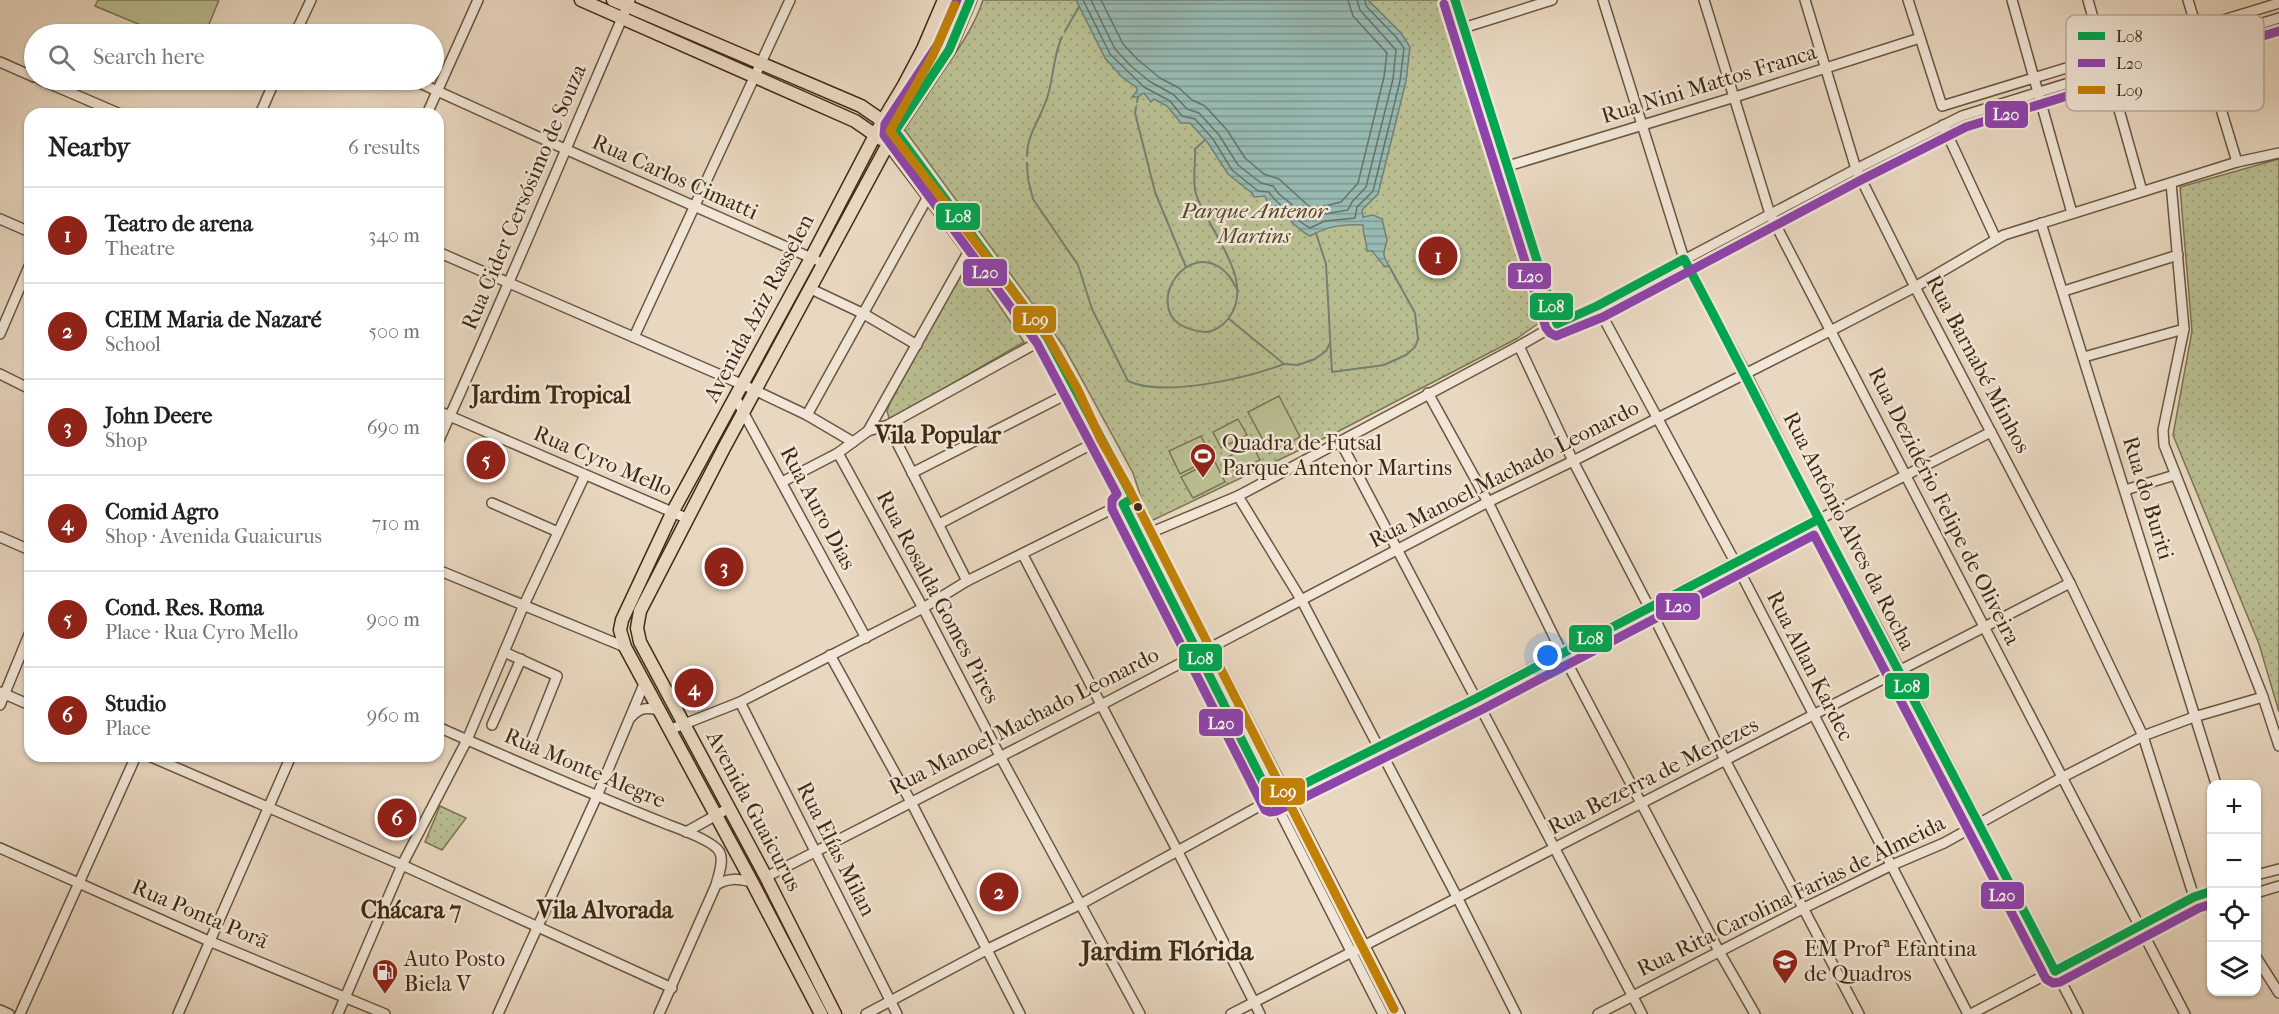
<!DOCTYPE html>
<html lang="en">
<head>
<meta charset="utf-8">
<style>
	:root { --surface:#fff; --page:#f6f6f6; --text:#202124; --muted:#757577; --line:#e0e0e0; --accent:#8f2418 }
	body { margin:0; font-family:"IM FELL French Canon",serif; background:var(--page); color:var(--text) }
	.controls { position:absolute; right:18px; bottom:18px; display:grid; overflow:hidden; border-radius:12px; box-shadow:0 2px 4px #0004 }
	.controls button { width:54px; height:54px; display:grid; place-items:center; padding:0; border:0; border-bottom:2px solid var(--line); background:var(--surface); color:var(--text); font:30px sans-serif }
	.you { position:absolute; left:1548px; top:656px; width:21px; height:21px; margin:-15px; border:4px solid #fff; border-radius:50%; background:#1a73e8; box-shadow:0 0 0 9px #1a73e833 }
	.badge { display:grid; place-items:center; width:39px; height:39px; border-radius:50%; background:var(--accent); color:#fff; font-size:20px; font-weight:700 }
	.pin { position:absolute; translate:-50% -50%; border:3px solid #fff; box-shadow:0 2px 6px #0006 }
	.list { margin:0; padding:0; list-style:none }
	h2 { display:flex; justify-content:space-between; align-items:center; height:78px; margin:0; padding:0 24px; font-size:26px }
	h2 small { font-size:20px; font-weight:400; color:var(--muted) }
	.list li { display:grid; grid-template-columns:39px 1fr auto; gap:18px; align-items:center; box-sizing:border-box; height:96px; padding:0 24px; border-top:2px solid var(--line) }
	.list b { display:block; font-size:22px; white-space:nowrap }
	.list p { margin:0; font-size:20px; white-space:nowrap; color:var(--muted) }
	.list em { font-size:20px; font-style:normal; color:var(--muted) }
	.icon { flex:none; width:33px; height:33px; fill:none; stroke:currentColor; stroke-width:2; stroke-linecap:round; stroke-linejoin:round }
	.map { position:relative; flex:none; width:2279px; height:1014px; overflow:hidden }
	.search { position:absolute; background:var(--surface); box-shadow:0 2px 4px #0004; left:24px; top:24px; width:420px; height:66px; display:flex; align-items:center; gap:15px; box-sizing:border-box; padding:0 21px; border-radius:33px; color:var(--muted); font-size:22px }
	.panel { position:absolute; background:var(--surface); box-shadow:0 2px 4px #0004; left:24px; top:108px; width:420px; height:654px; border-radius:18px }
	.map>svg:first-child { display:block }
	.park { fill:url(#park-dots); stroke:#7c7452; stroke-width:1.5 }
	.pitch { fill:#b9be91; stroke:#7c7452; stroke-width:1.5 }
	.water { fill:url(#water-rules); stroke:#748073; stroke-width:1.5 }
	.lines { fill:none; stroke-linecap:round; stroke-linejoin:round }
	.shore { stroke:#6b7263; stroke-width:1.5 }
	.stream { stroke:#748073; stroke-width:2 }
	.minor-casing { stroke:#6a563e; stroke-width:12 }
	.major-casing { stroke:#3f2a13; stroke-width:15 }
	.minor { stroke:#f1e6d7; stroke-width:9 }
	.major { stroke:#e9d8c1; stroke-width:12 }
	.bus-1-casing { stroke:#f1e6d7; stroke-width:14 }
	.bus-2-casing { stroke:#f1e6d7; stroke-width:14 }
	.bus-3-casing { stroke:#f1e6d7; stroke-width:14 }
	.bus-1 { stroke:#00a651; stroke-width:9 }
	.bus-2 { stroke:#8e44ad; stroke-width:9 }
	.bus-3 { stroke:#c08106; stroke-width:9 }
	.bus-dot { fill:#3f2a13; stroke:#f1e6d7; stroke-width:2 }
	.labels { text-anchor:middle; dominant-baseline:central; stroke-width:5; stroke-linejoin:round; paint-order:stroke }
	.street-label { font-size:22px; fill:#3f2a13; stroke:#f1e6d7 }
	.park-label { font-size:22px; font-style:italic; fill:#57482c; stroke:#f1e6d7 }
	.poi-label { font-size:22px; fill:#3f2a13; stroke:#f1e6d7; text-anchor:start }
	.neighbourhood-label { font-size:24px; font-weight:bold; fill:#3f2a13; stroke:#f1e6d7 }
	.district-label { font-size:28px; font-weight:bold; fill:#3f2a13; stroke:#f1e6d7 }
	.key { fill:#f1e6d7; stroke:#bcae9c; stroke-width:1.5 }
	.key-label { font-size:16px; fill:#3f2a13 }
	.line-badge { stroke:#f1e6d7; stroke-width:2 }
	.badge-label { font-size:16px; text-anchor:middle; font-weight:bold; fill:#fff }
</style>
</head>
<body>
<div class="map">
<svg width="2279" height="1014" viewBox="0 0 2279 1014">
	<defs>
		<pattern id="park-dots" width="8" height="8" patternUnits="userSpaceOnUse" patternTransform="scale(1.5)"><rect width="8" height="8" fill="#b9be91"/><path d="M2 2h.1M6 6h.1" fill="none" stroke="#a0a37c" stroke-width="1.8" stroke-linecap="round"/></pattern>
		<pattern id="water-rules" width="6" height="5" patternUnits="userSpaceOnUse" patternTransform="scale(1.5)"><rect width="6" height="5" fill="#97bab3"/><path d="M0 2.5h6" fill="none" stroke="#7d9790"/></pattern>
	</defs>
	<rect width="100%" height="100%" fill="#e9d8c1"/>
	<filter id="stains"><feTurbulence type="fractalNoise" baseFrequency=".00333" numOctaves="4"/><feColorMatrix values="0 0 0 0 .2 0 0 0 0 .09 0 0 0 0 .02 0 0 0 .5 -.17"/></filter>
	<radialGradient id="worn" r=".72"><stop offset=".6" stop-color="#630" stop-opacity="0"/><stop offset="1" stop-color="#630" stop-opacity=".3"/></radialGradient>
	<!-- park -->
	<g class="park">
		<path d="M983 0H1444L1501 171 1536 293 1539 323 1516 339 1337 432 1149 522 1133 473 1064 347 904 129C927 84 967 49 983 0Z"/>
		<polygon points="2279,159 2279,712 2259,644 2173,435 2192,331 2180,187"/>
		<polygon points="968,259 1024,342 895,417 889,418 887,411 890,403"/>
		<polygon points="440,806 466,818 442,850 425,842"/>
	</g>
	<!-- pitch -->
	<g class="pitch">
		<polygon points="98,0 219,0 205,34 162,34 95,6"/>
		<polygon points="1279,396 1300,437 1270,453 1248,412"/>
		<polygon points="1238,419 1247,435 1221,448 1213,432"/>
		<polygon points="1201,436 1212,458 1180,474 1169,451"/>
		<polygon points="1252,444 1260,460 1235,473 1226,458"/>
		<polygon points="1214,460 1225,482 1193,498 1181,477"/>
	</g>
	<!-- water -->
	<path class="water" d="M1076 0H1368L1401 33 1410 47 1406 81 1378 194 1362 210 1363 217 1373 215 1382 219 1387 240C1384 254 1381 252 1389 266L1385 267 1372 251H1367C1367 242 1362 231 1363 225 1343 224 1328 226 1310 236 1294 228 1284 211 1268 204L1265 196 1254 197 1252 193 1228 174 1208 143 1190 123H1181L1167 106 1154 99 1151 102 1144 93 1138 97H1132L1137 91V88L1122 77 1105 58Z"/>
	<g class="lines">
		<!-- shore -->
		<g class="shore">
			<path d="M1083 0 1110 54 1144 87 1170 101 1182 116 1195 119 1213 139 1232 170 1258 191 1269 192C1275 202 1299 222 1310 228L1325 221 1355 218 1357 207 1373 191 1400 81 1404 48 1396 37 1366 6 1365 0"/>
			<polyline points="1091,0 1115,49 1131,66 1149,81 1174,95 1187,109 1199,113 1219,135 1238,165 1261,183 1273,186 1279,194 1311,220 1324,214 1348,210 1352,202 1366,187 1393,79 1396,50 1360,10 1357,0"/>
			<polyline points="1101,0 1123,44 1137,59 1160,78 1179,88 1192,100 1205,106 1227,130 1245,158 1264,174 1279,179 1312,209 1341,202 1358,183 1384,77 1387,53 1353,16 1348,0"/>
		</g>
		<!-- stream -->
		<g class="stream">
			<polyline points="1065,31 1079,7"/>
			<polyline points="1137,102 1138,97"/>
			<polyline points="1136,107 1135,113 1155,192 1186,267"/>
			<path d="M1205 140 1195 149C1196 162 1192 181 1196 194 1208 231 1258 281 1228 319 1223 326 1213 332 1205 332 1196 331 1187 329 1179 324 1148 301 1186 242 1222 269 1230 275 1233 282 1238 291"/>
			<path d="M1027 156C1027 133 1042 117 1048 95 1054 75 1053 56 1062 37"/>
			<path d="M1027 163 1028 179 1033 199 1078 265 1092 309 1128 381C1164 398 1247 378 1284 364"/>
			<polyline points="1316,233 1326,264 1332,372 1384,365 1406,355 1415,347 1418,339 1415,313 1389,266"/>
			<polyline points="1229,319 1284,364 1298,365 1315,359 1326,351 1330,343"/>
		</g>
		<!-- minor casing -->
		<g class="minor-casing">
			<g id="minor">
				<polyline points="1455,0 1557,324"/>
				<polyline points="1603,0 1684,259 1746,374 1819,519 1883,638 2078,1014"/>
				<polyline points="1704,0 1770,214 2185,1014"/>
				<polyline points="1805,0 1856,169 1915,287 2070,583 2143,736 2194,897"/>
				<polyline points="1908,0 1942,106 2279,3"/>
				<polyline points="2012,0 2072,213"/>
				<polyline points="2088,0 2142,191"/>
				<polyline points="2188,0 2237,162"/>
				<polyline points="298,27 315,34"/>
				<polyline points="1463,28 1552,0"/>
				<polyline points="295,34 311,0"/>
				<polyline points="0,62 34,77"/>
				<polyline points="41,80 120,114"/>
				<polyline points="413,80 565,149 816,260"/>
				<polyline points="260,114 275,80"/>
				<polyline points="427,114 478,0"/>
				<polyline points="1943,125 1996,239"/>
				<polyline points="895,131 1047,337 1114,461 1400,1014"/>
				<polyline points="887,144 1038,344 1067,394 1090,445 1117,492 1383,1014"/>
				<polyline points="1508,166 1735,97 1920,38"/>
				<polyline points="2171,183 2184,329 2163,430 2164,445 2263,697 2279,746"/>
				<polyline points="0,219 30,232"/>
				<polyline points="2041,223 2216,784"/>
				<polyline points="438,252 748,387 807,415 853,442"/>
				<polyline points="811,289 864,314 917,345"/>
				<polyline points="2064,291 2178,255"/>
				<polyline points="1597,306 1735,562 1968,1014"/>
				<polyline points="0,334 30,264"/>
				<polyline points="634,337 790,0"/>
				<polyline points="1519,346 1573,461 1649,607 1725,760 1859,1014"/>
				<polyline points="2084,357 2184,329"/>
				<polyline points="0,374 30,389"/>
				<polyline points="1428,393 1488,502 1562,653 1720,953 1755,1014"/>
				<polyline points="735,397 866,638"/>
				<polyline points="438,411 686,518"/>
				<polyline points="807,415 930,193"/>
				<polyline points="888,425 967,581"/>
				<polyline points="868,431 970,249"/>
				<polyline points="1340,441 1642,1014"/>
				<path d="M438 442C505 296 566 147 630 0"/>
				<polyline points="838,453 923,608 1000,756 1140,1014"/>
				<polyline points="912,473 1067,394"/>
				<polyline points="782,482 838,453 868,431 888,425 1042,340"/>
				<polyline points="2125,490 2175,475"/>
				<polyline points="1238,496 1302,601 1457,897 1516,1014"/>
				<polyline points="492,503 558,532"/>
				<polyline points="939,524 1090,445"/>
				<polyline points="0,537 30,550"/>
				<polyline points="1140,537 1238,496 1519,346 1557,324 1597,306 1856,169 1962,116 2279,18"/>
				<polyline points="1023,555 1178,852 1260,1014"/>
				<polyline points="438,570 625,647"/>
				<polyline points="504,652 557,676 531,741"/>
				<polyline points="830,655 911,802 1020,1014"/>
				<polyline points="0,692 30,705"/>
				<polyline points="740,702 897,1014"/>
				<polyline points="0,705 30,632"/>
				<path d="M631 717C640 708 646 707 658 710"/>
				<polyline points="492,725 521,659"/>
				<path d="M438 727C515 761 591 794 669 825 680 829 716 842 720 853 724 862 718 876 716 885L659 1014"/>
				<polyline points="669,730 740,702 923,608 967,581 1128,501"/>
				<polyline points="149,756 402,865 672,988"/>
				<polyline points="686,832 729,808"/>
				<polyline points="0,848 209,941 385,1014"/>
				<polyline points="2256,875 2279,869"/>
				<polyline points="766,877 1101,705 1488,502 1573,461 1832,330 1915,287 2004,235 2237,162 2279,153"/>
				<path d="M716 885C729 877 738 879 752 882"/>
				<polyline points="2256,893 2279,886"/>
				<polyline points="2256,957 2279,993"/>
				<polyline points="0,1010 9,1014"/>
				<polyline points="20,1014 136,756"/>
				<polyline points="178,1014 291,756"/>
				<polyline points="338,1014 402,865 467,740 523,607 585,475"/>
				<polyline points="498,1014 597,796 644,684"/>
				<polyline points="866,1014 988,949 1081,904 1285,792 1379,748 1735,562 1991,432"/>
				<polyline points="1231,1014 2070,583"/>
				<polyline points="1598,1014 1804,908 1890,866 1944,843 2061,778 2143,736 2194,717 2263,697"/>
				<polyline points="1971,1014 2194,897 2212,891"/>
			</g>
		</g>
		<!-- major casing -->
		<g class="major-casing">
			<g id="major">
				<polyline points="581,0 855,121 881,139"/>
				<polyline points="613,0 861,106 887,124"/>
				<polyline points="821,1014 752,882 625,647 620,630 622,620 673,511 811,258 883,120 904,85 923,49 944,0"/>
				<polyline points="835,1014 766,877 640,642 637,628 640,611 724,448 895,131 949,50 970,0"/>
			</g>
		</g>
		<!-- minor -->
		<use href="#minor" class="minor"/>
		<!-- major -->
		<use href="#major" class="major"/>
		<!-- bus-1 casing -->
		<g class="bus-1-casing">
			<g id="bus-1">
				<polyline points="970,0 949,50 895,131 1047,337 1133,498 1123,504 1272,800 1475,699 1819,519"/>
				<path d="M1455 0 1557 324 1597 306 1684 259C1731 346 1774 434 1820 521 1899 670 1977 821 2055 971"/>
				<polyline points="2055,971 2194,897 2212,891"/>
			</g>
		</g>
		<!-- bus-2 casing -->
		<g class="bus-2-casing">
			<g id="bus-2">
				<polyline points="957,0 938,44 885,124 884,135 1037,343 1117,494 1112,500 1112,509 1265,810 1270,812 1277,811 1481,710 1814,535 2046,979 2053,983 2060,982 2199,908 2212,904"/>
				<polyline points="1444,4 1546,328 1550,333 1556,336 1603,317 1861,180 1966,127 2279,31"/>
			</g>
		</g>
		<!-- bus-3 casing -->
		<g class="bus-3-casing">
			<polyline id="bus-3" points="955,5 933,55 890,131 1048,337 1077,388 1101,440 1128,487 1394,1009"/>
		</g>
		<!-- bus-1 -->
		<use href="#bus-1" class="bus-1"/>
		<!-- bus-2 -->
		<use href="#bus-2" class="bus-2"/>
		<!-- bus-3 -->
		<use href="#bus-3" class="bus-3"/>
	</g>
	<!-- icons -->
	<defs>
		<g id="stadium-pin" transform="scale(1.35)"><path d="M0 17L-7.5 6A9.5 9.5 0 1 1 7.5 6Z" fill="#8f2418" stroke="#f1e6d7"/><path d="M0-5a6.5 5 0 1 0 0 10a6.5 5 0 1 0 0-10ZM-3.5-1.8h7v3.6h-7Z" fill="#fff"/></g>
		<g id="school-pin" transform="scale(1.35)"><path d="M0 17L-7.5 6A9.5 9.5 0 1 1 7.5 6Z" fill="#8f2418" stroke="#f1e6d7"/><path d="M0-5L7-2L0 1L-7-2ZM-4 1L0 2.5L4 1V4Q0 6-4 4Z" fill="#fff"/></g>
		<g id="fuel-pin" transform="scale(1.35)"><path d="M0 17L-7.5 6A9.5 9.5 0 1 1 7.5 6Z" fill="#8f2418" stroke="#f1e6d7"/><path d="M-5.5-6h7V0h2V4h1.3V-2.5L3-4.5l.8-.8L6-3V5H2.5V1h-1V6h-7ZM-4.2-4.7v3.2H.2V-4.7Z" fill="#fff"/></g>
	</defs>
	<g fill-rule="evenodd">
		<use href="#stadium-pin" x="1203" y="456"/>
		<use href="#school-pin" x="1785" y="962"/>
		<use href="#fuel-pin" x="385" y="972"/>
	</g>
	<!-- markers -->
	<circle class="bus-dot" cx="1138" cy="507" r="5"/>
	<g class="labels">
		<!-- street labels -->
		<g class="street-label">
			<text transform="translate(1709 84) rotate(-17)">Rua Nini Mattos Franca</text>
			<text transform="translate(675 177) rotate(24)">Rua Carlos Cimatti</text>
			<text transform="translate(524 197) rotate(-67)">Rua Cider Cersósimo de Souza</text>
			<text transform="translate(759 308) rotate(-62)">Avenida Aziz Rasselen</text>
			<text transform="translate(1978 364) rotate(62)">Rua Barnabé Minhos</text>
			<text transform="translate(603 461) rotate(23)">Rua Cyro Mello</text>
			<text transform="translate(1504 474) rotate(-27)">Rua Manoel Machado Leonardo</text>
			<text transform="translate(2148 498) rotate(73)">Rua do Buriti</text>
			<text transform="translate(1944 506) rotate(63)">Rua Dezidério Felipe de Oliveira</text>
			<text transform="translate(818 508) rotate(62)">Rua Auro Dias</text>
			<text transform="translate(1849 531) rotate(63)">Rua Antônio Alves da Rocha</text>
			<text transform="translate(938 597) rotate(62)">Rua Rosalda Gomes Pires</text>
			<text transform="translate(1810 666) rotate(63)">Rua Allan Kardec</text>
			<text transform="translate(1024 721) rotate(-27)">Rua Manoel Machado Leonardo</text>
			<text transform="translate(585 768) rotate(23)">Rua Monte Alegre</text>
			<text transform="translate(1653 776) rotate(-27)">Rua Bezerra de Menezes</text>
			<text transform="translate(754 811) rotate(62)">Avenida Guaicurus</text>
			<text transform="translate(836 849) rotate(63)">Rua Elías Milan</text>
			<text transform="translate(1791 896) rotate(-26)">Rua Rita Carolina Farias de Almeida</text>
			<text transform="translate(200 914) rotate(23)">Rua Ponta Porã</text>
		</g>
		<!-- park labels -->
		<g class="park-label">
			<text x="1254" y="211">Parque Antenor<tspan x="1254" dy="25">Martins</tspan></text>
		</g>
		<!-- poi labels -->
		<g class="poi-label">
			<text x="1222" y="443">Quadra de Futsal<tspan x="1222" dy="25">Parque Antenor Martins</tspan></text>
			<text x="1804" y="949">EM Profª Efantina<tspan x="1804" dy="25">de Quadros</tspan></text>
			<text x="404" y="959">Auto Posto<tspan x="404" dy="25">Biela V</tspan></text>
		</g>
		<!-- neighbourhood labels -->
		<g class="neighbourhood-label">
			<text x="551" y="395">Jardim Tropical</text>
			<text x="938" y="435">Vila Popular</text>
			<text x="411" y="910">Chácara 7</text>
			<text x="605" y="910">Vila Alvorada</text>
		</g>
		<!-- district labels -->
		<g class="district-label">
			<text x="1167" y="950">Jardim Flórida</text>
		</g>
	</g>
	<!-- legend -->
	<rect x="2066" y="15" width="198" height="96" rx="9" class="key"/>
	<rect x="2078" y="32" width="27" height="8" fill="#00a651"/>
	<rect x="2078" y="59" width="27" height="8" fill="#8e44ad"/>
	<rect x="2078" y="86" width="27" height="8" fill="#c08106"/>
	<g class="key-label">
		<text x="2116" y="42">L08</text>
		<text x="2116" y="69">L20</text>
		<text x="2116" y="96">L09</text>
	</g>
	<g class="line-badge">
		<rect x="1984" y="100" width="45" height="29" rx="6" fill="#8e44ad"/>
		<rect x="935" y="202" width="46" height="29" rx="6" fill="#00a651"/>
		<rect x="962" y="258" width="46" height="29" rx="6" fill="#8e44ad"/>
		<rect x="1507" y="262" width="45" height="28" rx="6" fill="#8e44ad"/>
		<rect x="1529" y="292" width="45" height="29" rx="6" fill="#00a651"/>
		<rect x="1012" y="305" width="45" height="29" rx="6" fill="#c08106"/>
		<rect x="1655" y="592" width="46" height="29" rx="6" fill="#8e44ad"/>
		<rect x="1568" y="624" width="45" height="29" rx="6" fill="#00a651"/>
		<rect x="1178" y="643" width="45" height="29" rx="6" fill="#00a651"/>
		<rect x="1884" y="672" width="46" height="28" rx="6" fill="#00a651"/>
		<rect x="1198" y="708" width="46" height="29" rx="6" fill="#8e44ad"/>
		<rect x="1260" y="777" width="46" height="29" rx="6" fill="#c08106"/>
		<rect x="1980" y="881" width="45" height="29" rx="6" fill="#8e44ad"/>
	</g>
	<g class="badge-label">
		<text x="2006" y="120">L20</text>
		<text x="958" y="222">L08</text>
		<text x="985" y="278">L20</text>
		<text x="1530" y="282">L20</text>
		<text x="1551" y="312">L08</text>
		<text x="1035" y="325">L09</text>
		<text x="1678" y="612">L20</text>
		<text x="1590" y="644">L08</text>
		<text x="1200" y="664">L08</text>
		<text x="1907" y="692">L08</text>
		<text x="1221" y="729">L20</text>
		<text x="1283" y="797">L09</text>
		<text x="2002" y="901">L20</text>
	</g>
	<rect width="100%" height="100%" filter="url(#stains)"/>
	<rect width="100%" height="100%" fill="url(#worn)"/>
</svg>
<div class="controls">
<button>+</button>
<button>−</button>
<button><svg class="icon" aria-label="locate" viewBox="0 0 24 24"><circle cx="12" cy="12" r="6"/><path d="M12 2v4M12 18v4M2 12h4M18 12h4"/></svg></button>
<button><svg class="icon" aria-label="layers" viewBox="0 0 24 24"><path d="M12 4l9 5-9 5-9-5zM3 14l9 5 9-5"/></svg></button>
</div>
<div class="you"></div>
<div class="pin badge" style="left:1438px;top:256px">1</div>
<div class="pin badge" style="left:999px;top:892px">2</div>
<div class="pin badge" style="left:724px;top:567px">3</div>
<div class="pin badge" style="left:694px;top:688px">4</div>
<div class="pin badge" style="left:486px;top:460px">5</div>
<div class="pin badge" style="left:397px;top:818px">6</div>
<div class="search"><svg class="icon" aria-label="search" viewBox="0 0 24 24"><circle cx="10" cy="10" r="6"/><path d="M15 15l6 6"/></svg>Search here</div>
<section class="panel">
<h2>Nearby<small>6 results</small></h2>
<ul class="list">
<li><span class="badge">1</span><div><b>Teatro de arena</b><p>Theatre</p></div><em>340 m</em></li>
<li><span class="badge">2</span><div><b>CEIM Maria de Nazaré</b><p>School</p></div><em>500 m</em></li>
<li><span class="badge">3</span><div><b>John Deere</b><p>Shop</p></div><em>690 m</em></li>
<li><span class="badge">4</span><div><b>Comid Agro</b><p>Shop · Avenida Guaicurus</p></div><em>710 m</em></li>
<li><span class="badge">5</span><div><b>Cond. Res. Roma</b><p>Place · Rua Cyro Mello</p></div><em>900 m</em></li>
<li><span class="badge">6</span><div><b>Studio</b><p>Place</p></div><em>960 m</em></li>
</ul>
</section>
</div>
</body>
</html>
